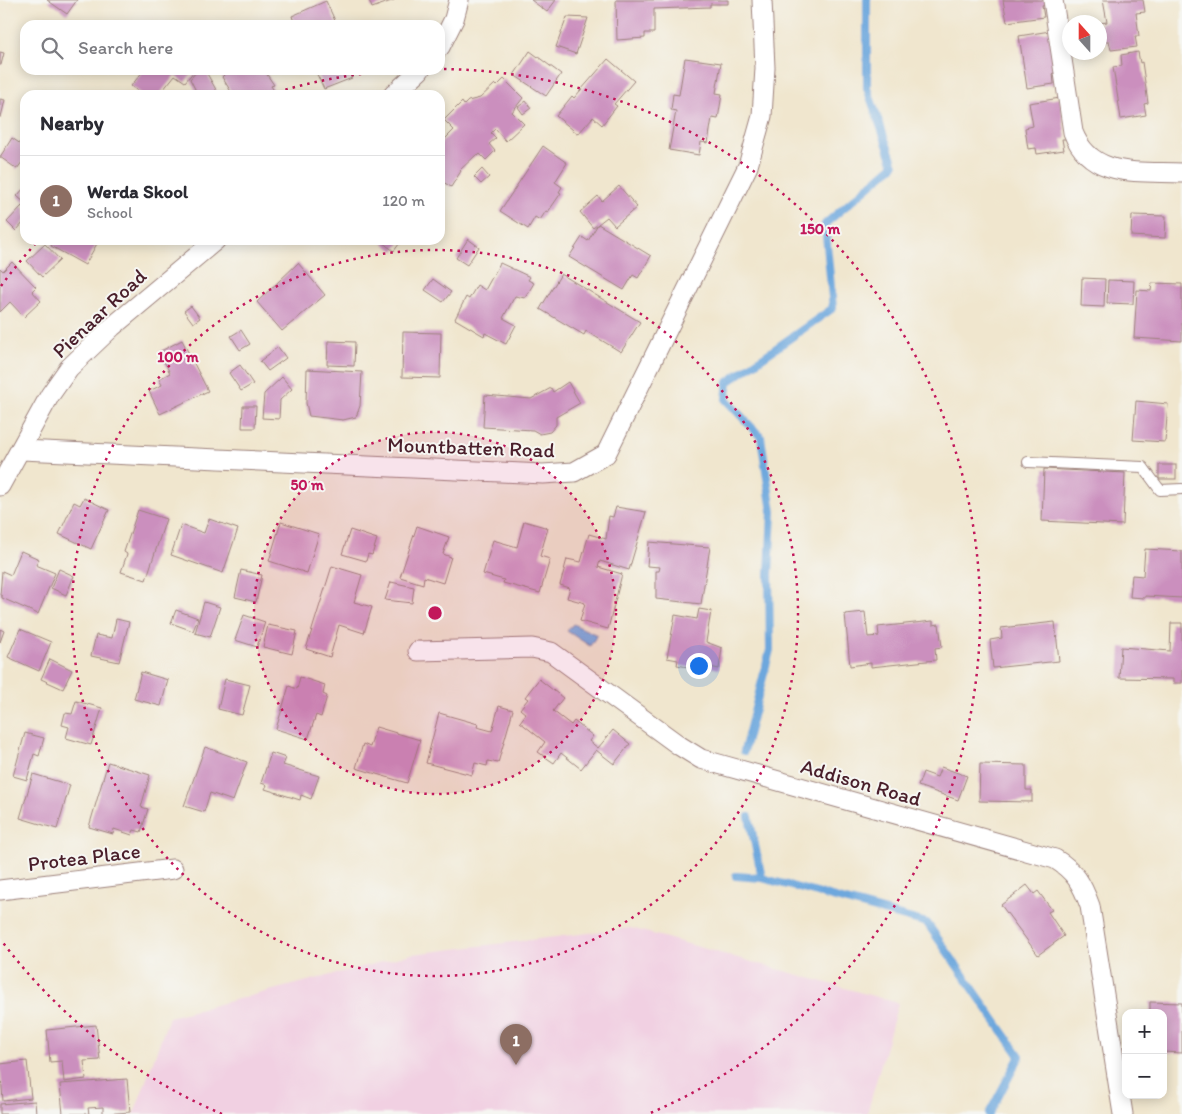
<!DOCTYPE html>
<html lang="en">
<head>
<meta charset="utf-8">
<style>
	:root { --surface:#fff; --page:#f7f7f7; --text:#2b2b33; --muted:#7c7c81; --line:#e1e1e2; --accent:#1a73e8 }
	body { margin:0; font-family:Itim,sans-serif; background:var(--page); color:var(--text) }
	.controls { position:absolute; right:15px; bottom:15px; display:grid; overflow:hidden; border-radius:10px; box-shadow:0 2px 12px #0003 }
	.controls button { width:45px; height:45px; display:grid; place-items:center; padding:0; border:0; border-bottom:1px solid var(--line); background:var(--surface); color:var(--text); font:25px sans-serif }
	.compass { position:absolute; left:1062px; top:15px; width:45px; height:45px; border-radius:50%; background:var(--surface); box-shadow:0 2px 12px #0003; rotate:339deg }
	.you { position:absolute; left:698px; top:665px; width:18px; height:18px; margin:-12px; border:4px solid #fff; border-radius:50%; background:#1a73e8; box-shadow:0 0 0 8px #1a73e833 }
	.badge { display:grid; place-items:center; width:32px; height:32px; border-radius:50%; background:var(--accent); color:#fff; font-size:16px; font-weight:700 }
	.pin { position:absolute; translate:-50% -41px; filter:drop-shadow(0 1px 2px #0008) }
	.pin::after { content:''; position:absolute; top:26px; width:18px; height:15px; background:inherit; clip-path:polygon(0 0,100% 0,50% 100%) }
	.list { margin:0; padding:0; list-style:none }
	h2 { display:flex; justify-content:space-between; align-items:center; height:65px; margin:0; padding:0 20px; font-size:21px }
	h2 small { font-size:16px; font-weight:400; color:var(--muted) }
	.list li { display:grid; grid-template-columns:32px 1fr auto; gap:15px; align-items:center; box-sizing:border-box; height:90px; padding:0 20px; border-top:1px solid var(--line) }
	.list b { display:block; font-size:19px; white-space:nowrap }
	.list p { margin:0; font-size:16px; white-space:nowrap; color:var(--muted) }
	.list em { font-size:16px; font-style:normal; color:var(--muted) }
	.icon { flex:none; width:28px; height:28px; fill:none; stroke:currentColor; stroke-width:2; stroke-linecap:round; stroke-linejoin:round }
	.map { position:relative; flex:none; width:1182px; height:1114px; overflow:hidden }
	.search { position:absolute; background:var(--surface); box-shadow:0 2px 12px #0003; left:20px; top:20px; width:425px; height:55px; display:flex; align-items:center; gap:12px; box-sizing:border-box; padding:0 18px; border-radius:15px; color:var(--muted); font-size:19px }
	.panel { position:absolute; background:var(--surface); box-shadow:0 2px 12px #0003; left:20px; top:90px; width:425px; height:155px; border-radius:15px }
	.map>svg:first-child { display:block }
	.built { fill:#f1d0e2 }
	.water { fill:#6da7dd; stroke:#5c6384 }
	.lines { fill:none; stroke-linecap:round; stroke-linejoin:round }
	.stream { stroke:#6da7dd; stroke-width:8 }
	.building { fill:#cb8fbe }
	.lane-casing { stroke:#9d827c; stroke-width:12 }
	.street-casing { stroke:#9d827c; stroke-width:21 }
	.lane { stroke:#fff; stroke-width:10 }
	.street { stroke:#fff; stroke-width:19 }
	.ring { fill:none; stroke:#c2185b; stroke-width:2.5; stroke-dasharray:2.5 5 }
	.labels { text-anchor:middle; dominant-baseline:central; stroke-width:4; stroke-linejoin:round; paint-order:stroke }
	.street-label { font-size:21px; fill:#4a1f2b; stroke:#f6f6f2 }
	.centre { fill:#c2185b; stroke:#f6f6f2; stroke-width:2.5 }
	.ring-label { font-size:15px; text-anchor:middle; font-weight:bold; fill:#c2185b; stroke:#f6f6f2; stroke-width:4; stroke-linejoin:round; paint-order:stroke }
</style>
</head>
<body>
<div class="map">
<svg width="1182" height="1114" viewBox="0 0 1182 1114">
	<rect width="100%" height="100%" fill="#f6f6f2"/>
	<filter id="ink" filterUnits="userSpaceOnUse"><feTurbulence type="fractalNoise" baseFrequency=".02" numOctaves="2"/><feDisplacementMap in="SourceGraphic" scale="10" xChannelSelector="R" yChannelSelector="G"/><feConvolveMatrix kernelMatrix="1 2 1 2 8 2 1 2 1" color-interpolation-filters="sRGB"/></filter>
	<filter id="wash" filterUnits="userSpaceOnUse"><feTurbulence type="fractalNoise" baseFrequency=".0096" numOctaves="4" result="noise"/><feDisplacementMap in="SourceGraphic" scale="20" xChannelSelector="R" yChannelSelector="G"/><feGaussianBlur stdDeviation="1.12" result="paint"/><feColorMatrix in="noise" values="0 0 0 0 0 0 0 0 0 0 0 0 0 0 0 0 0 1.4 0 .05"/><feComposite in="paint" operator="in"/></filter>
	<g filter="url(#wash)">
		<rect width="100%" height="100%" fill="#f0e6ce"/>
		<!-- built -->
		<polygon class="built" points="631,928 898,1003 867,1114 134,1114 169,1017 412,954"/>
		<!-- water -->
		<polygon class="water" points="573,624 597,635 590,646 567,631"/>
		<g class="lines">
			<!-- stream -->
			<g class="stream">
				<polyline points="744,751 770,650 769,574 772,512 761,437 726,400 728,382 833,308 825,224 894,165 867,88 867,0"/>
				<polyline points="749,817 762,878"/>
				<polyline points="736,876 762,878 927,923 1020,1056 989,1114"/>
			</g>
		</g>
		<g id="blocks">
			<!-- building -->
			<g class="building">
				<polygon points="47,0 77,0 67,14"/>
				<polygon points="369,0 394,0 372,8"/>
				<polygon points="531,0 556,0 547,12"/>
				<polygon points="616,0 728,0 728,4 710,4 710,7 654,9 654,33 645,33 645,38 617,40"/>
				<polygon points="1003,0 1046,0 1046,5 1042,6 1044,17 1007,22"/>
				<polygon points="1103,0 1143,0 1145,12 1136,13 1139,36 1135,36 1137,47 1111,50 1109,41 1100,42 1100,23 1107,22"/>
				<polygon points="326,1 337,25 295,25 292,16"/>
				<polygon points="567,17 588,18 576,54 556,47"/>
				<polygon points="1050,31 1056,73 1053,73 1054,84 1027,88 1019,36"/>
				<polygon points="530,51 561,74 546,96 514,75"/>
				<polygon points="0,52 4,53 1,65 0,65"/>
				<polygon points="1138,52 1140,63 1142,62 1148,103 1144,104 1146,115 1121,119 1113,67 1122,66 1121,55"/>
				<polygon points="685,58 721,63 716,93 722,94 718,119 712,118 708,143 701,142 699,155 669,150 676,111 671,110 673,94 679,95"/>
				<polygon points="608,59 634,81 614,104 617,106 602,125 593,117 578,134 556,116 572,96 574,98"/>
				<polygon points="144,70 195,70 185,82 175,75 159,95 143,95 131,86"/>
				<polygon points="198,70 205,70 219,95 198,95 190,79"/>
				<polygon points="221,70 264,70 274,85 271,86 277,95 233,95 222,77 224,75"/>
				<polygon points="315,70 348,70 352,78 324,89"/>
				<polygon points="504,79 523,98 512,112 524,124 506,141 495,129 491,133 496,138 489,144 495,151 486,160 480,154 478,156 476,155 460,170 461,171 451,187 440,180 440,144 454,130 444,120 462,102 464,105 468,101 480,98 495,84 497,86"/>
				<polygon points="1060,98 1066,139 1062,139 1064,150 1037,154 1036,148 1028,149 1025,128 1033,126 1029,103"/>
				<polygon points="0,99 5,100 1,117 0,117"/>
				<polygon points="526,101 531,108 523,114 518,107"/>
				<polygon points="12,138 25,147 25,158 17,169 0,157"/>
				<polygon points="543,146 567,163 555,182 562,187 559,192 561,193 548,212 546,211 540,220 535,217 528,229 500,211"/>
				<polygon points="482,169 489,177 481,184 474,177"/>
				<polygon points="619,186 637,207 615,226 607,217 593,228 580,212 598,196 602,201"/>
				<polygon points="25,187 25,203 17,196"/>
				<polygon points="22,206 25,209 25,221 16,231 7,222"/>
				<polygon points="1132,215 1166,216 1165,238 1131,236"/>
				<polygon points="598,224 651,256 638,278 633,275 624,290 569,257 582,237 588,241"/>
				<polygon points="468,239 479,247 467,265 456,258"/>
				<polygon points="54,240 99,240 85,265 51,246"/>
				<polygon points="379,240 402,240 394,251"/>
				<polygon points="45,244 60,260 42,277 27,261"/>
				<polygon points="12,262 36,287 32,291 41,301 24,317 10,302 0,312 0,268 3,271"/>
				<polygon points="298,263 325,295 282,331 257,302"/>
				<polygon points="500,263 530,277 528,280 534,283 525,298 515,296 503,318 516,325 506,344 485,333 484,336 455,319 466,297 469,299 477,285 485,290"/>
				<polygon points="561,274 640,322 621,352 586,331 584,335 540,309"/>
				<polygon points="1082,278 1105,279 1104,307 1081,306"/>
				<polygon points="433,279 451,292 443,302 425,290"/>
				<polygon points="1108,280 1134,281 1133,304 1107,303"/>
				<polygon points="1152,283 1182,284 1182,341 1134,338 1137,290 1151,291"/>
				<polygon points="191,306 200,318 193,323 184,311"/>
				<polygon points="241,330 250,344 240,350 231,336"/>
				<polygon points="403,332 441,333 440,378 402,377"/>
				<polygon points="182,340 208,391 160,414 149,391 162,385 159,379 170,373 159,352"/>
				<polygon points="328,341 355,342 354,366 327,365"/>
				<polygon points="278,347 286,358 268,371 260,361"/>
				<polygon points="240,365 253,384 241,391 229,373"/>
				<polygon points="307,369 362,372 360,406 356,417 343,420 309,416 306,403"/>
				<polygon points="282,377 292,389 280,400 279,419 262,418 264,394"/>
				<polygon points="568,382 580,403 556,417 556,425 550,432 540,434 533,430 483,427 485,395 531,399 551,388 553,392"/>
				<polygon points="1136,401 1168,404 1165,442 1133,440"/>
				<polygon points="243,406 256,406 255,428 242,428"/>
				<rect x="1159" y="465" width="17" height="14"/>
				<polygon points="1044,469 1125,473 1123,525 1042,521"/>
				<polygon points="84,498 109,510 91,549 59,534 74,502 80,505"/>
				<polygon points="616,507 646,512 629,570 600,561 598,567 622,574 608,629 580,621 585,603 567,598 570,588 560,585 567,559 581,562 589,534 606,539 609,516 613,517"/>
				<polygon points="138,510 166,519 146,580 121,572 127,554 124,552"/>
				<polygon points="209,519 238,529 223,573 171,555 181,525 204,533"/>
				<polygon points="524,521 548,528 540,556 550,559 540,593 503,583 504,580 483,574 493,540 517,547"/>
				<polygon points="281,522 319,534 307,573 269,561"/>
				<polygon points="417,526 449,537 443,554 451,557 443,583 424,577 423,584 400,577"/>
				<polygon points="350,530 377,539 372,555 368,554 366,561 342,554"/>
				<polygon points="649,542 710,547 701,604 656,599 656,571 659,571 660,567 647,566"/>
				<polygon points="1145,549 1182,551 1182,598 1145,596 1145,598 1130,597 1132,575 1143,576"/>
				<polygon points="21,551 39,559 36,565 55,573 38,614 2,598 2,596 0,595 2,571 11,575"/>
				<polygon points="332,566 362,575 354,602 372,607 364,633 339,625 330,657 306,649"/>
				<polygon points="59,569 74,576 66,595 51,588"/>
				<polygon points="241,570 262,575 256,602 235,597"/>
				<polygon points="391,582 414,587 412,603 385,600"/>
				<polygon points="204,602 220,607 210,637 195,633"/>
				<polygon points="699,609 711,611 706,642 722,648 719,669 710,667 709,671 677,665 678,660 667,658 675,615 697,619"/>
				<polygon points="176,610 198,618 193,631 171,623"/>
				<polygon points="865,612 868,637 879,636 878,627 933,621 933,625 939,624 942,647 935,648 936,660 871,667 871,663 850,666 845,614"/>
				<polygon points="244,615 265,622 257,647 235,640"/>
				<polygon points="116,619 129,622 119,662 91,656 96,635 112,638"/>
				<polygon points="1055,622 1059,661 993,668 990,640 1002,638 1001,628"/>
				<polygon points="1171,623 1182,623 1182,683 1173,683 1173,679 1119,678 1121,647 1170,651"/>
				<polygon points="268,625 297,631 292,654 263,647"/>
				<polygon points="0,629 4,631 0,642"/>
				<polygon points="20,629 51,642 39,671 8,657"/>
				<polygon points="50,659 72,670 63,689 41,679"/>
				<polygon points="141,672 168,680 161,706 134,699"/>
				<polygon points="300,677 325,685 323,694 327,696 321,717 316,715 308,739 276,729 289,686 297,689"/>
				<polygon points="225,679 250,685 242,715 218,709"/>
				<polygon points="539,679 563,698 553,711 571,725 574,721 593,736 589,741 598,748 613,730 630,744 614,764 596,750 581,769 561,753 554,763 538,752 545,742 520,722 526,714 520,709 528,699 525,697"/>
				<polygon points="76,701 102,708 91,745 66,738 69,727 62,725 65,713 72,714"/>
				<polygon points="499,706 513,710 498,763 488,761 487,766 475,763 472,775 426,763 439,713 478,724 477,727 492,731"/>
				<polygon points="376,727 420,740 407,783 356,768 363,744 370,747"/>
				<polygon points="25,733 44,738 39,756 34,754 27,780 13,776"/>
				<polygon points="205,747 247,762 233,801 210,793 204,812 184,806"/>
				<polygon points="271,753 286,758 283,765 319,776 311,799 301,795 300,800 265,789 267,785 261,783"/>
				<polygon points="108,762 150,775 141,807 148,809 141,832 134,830 132,835 114,829 113,834 89,827"/>
				<polygon points="980,764 1026,765 1026,790 1032,790 1032,802 979,801"/>
				<polygon points="941,767 967,776 958,800 918,786 923,772 937,777"/>
				<polygon points="33,774 70,785 57,829 20,818"/>
				<polygon points="1027,885 1034,894 1038,891 1052,910 1048,912 1064,936 1038,955 1001,905"/>
				<polygon points="1150,1002 1182,1003 1182,1053 1163,1052 1163,1013 1150,1013"/>
				<polygon points="96,1025 100,1060 84,1061 86,1079 64,1082 62,1061 50,1062 47,1030"/>
				<polygon points="27,1061 31,1098 3,1101 0,1064"/>
				<polygon points="127,1079 130,1112 103,1114 103,1107 88,1108 89,1114 63,1114 60,1084"/>
				<polygon points="35,1101 36,1114 0,1114 0,1104"/>
			</g>
		</g>
	</g>
	<g filter="url(#ink)">
		<use href="#blocks" fill-opacity="0" stroke="#9d827c" stroke-width="1"/>
		<g class="lines">
			<!-- lane casing -->
			<g class="lane-casing">
				<polyline id="lane" points="1028,462 1143,467 1160,490 1182,489"/>
			</g>
			<!-- street casing -->
			<g class="street-casing">
				<g id="street">
					<path d="M1053 0 1073 132C1091 179 1139 171 1182 173"/>
					<polyline points="440,47 454,19 459,0"/>
					<polyline points="393,95 420,70"/>
					<polyline points="22,450 543,474 574,472 606,454 748,166 762,116 765,68 762,0"/>
					<polyline points="0,486 50,395 69,368 112,327 216,240"/>
					<path d="M418 651 532 648 551 652 680 746 701 759 1055 859C1075 871 1082 884 1090 906L1123 1114"/>
					<polyline points="0,890 173,869"/>
				</g>
			</g>
			<!-- lane -->
			<use href="#lane" class="lane"/>
			<!-- street -->
			<use href="#street" class="street"/>
		</g>
	</g>
	<!-- distance rings -->
	<circle cx="435" cy="613" r="181" fill="#c2185b" fill-opacity=".12"/>
	<g class="ring">
		<circle cx="435" cy="613" r="181"/>
		<circle cx="435" cy="613" r="363"/>
		<path d="M222 1114A544 544 0 0 1 1 940M1 286A544 544 0 0 1 37 242M271 94A544 544 0 0 1 402 70M444 69A544 544 0 0 1 648 1114"/>
	</g>
	<g class="labels">
		<!-- street labels -->
		<g class="street-label">
			<text transform="translate(99 313) rotate(-43)">Pienaar Road</text>
			<text transform="translate(471 447) rotate(2)">Mountbatten Road</text>
			<text transform="translate(861 782) rotate(16)">Addison Road</text>
			<text transform="translate(84 857) rotate(-7)">Protea Place</text>
		</g>
	</g>
	<circle cx="435" cy="613" r="8" class="centre"/>
	<g class="ring-label">
		<text x="820" y="234">150 m</text>
		<text x="178" y="362">100 m</text>
		<text x="307" y="490">50 m</text>
	</g>
</svg>
<div class="controls">
<button>+</button>
<button>−</button>
</div>
<svg class="compass" viewBox="-18 -18 36 36"><path d="M0-13l5 13h-10z" fill="#e53935"/><path d="M0 13l5-13h-10z" fill="#7c7c81"/></svg>
<div class="you"></div>
<div class="pin badge" style="left:516px;top:1065px;background:#8d6e63">1</div>
<div class="search"><svg class="icon" aria-label="search" viewBox="0 0 24 24"><circle cx="10" cy="10" r="6"/><path d="M15 15l6 6"/></svg>Search here</div>
<section class="panel">
<h2>Nearby<small></small></h2>
<ul class="list">
<li><span class="badge" style="background:#8d6e63">1</span><div><b>Werda Skool</b><p>School</p></div><em>120 m</em></li>
</ul>
</section>
</div>
</body>
</html>
